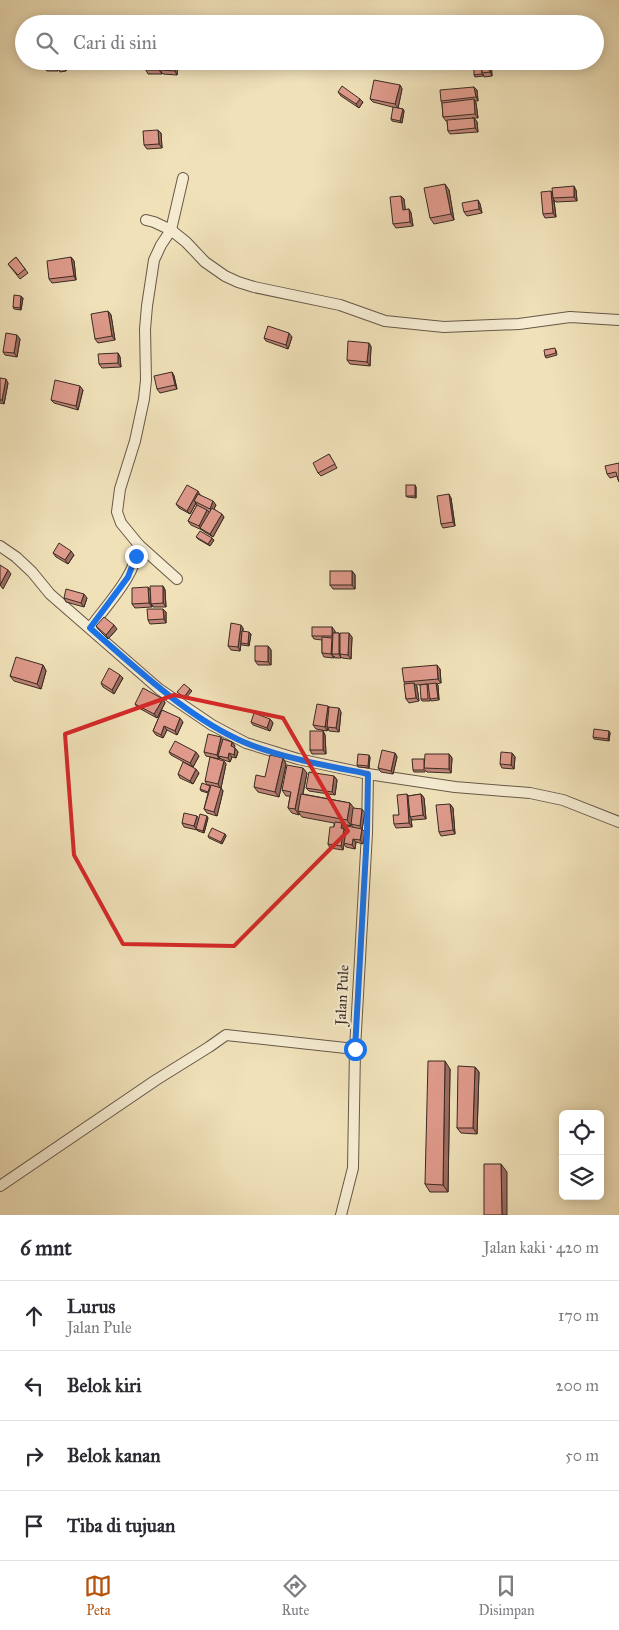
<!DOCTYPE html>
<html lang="id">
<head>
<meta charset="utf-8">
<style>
	:root { --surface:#fff; --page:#f7f7f7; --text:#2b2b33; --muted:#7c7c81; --line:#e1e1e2; --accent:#b45309 }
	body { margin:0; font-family:"IM FELL Great Primer",serif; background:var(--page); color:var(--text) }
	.controls { position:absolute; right:15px; bottom:15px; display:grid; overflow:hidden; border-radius:8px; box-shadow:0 2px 12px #0003 }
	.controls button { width:45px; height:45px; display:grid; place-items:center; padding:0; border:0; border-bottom:1px solid var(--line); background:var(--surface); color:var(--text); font:25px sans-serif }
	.stop { position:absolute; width:15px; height:15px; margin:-11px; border:4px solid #1a73e8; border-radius:50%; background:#fff }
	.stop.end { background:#1a73e8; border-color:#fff; box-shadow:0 1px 5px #0008 }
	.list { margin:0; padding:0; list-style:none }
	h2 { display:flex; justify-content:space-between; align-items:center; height:65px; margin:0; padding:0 20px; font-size:21px }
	h2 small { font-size:16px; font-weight:400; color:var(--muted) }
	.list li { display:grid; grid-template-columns:32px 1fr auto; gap:15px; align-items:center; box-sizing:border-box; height:70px; padding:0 20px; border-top:1px solid var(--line) }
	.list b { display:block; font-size:19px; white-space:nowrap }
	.list p { margin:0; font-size:16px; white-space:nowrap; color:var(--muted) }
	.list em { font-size:16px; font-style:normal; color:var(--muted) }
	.icon { flex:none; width:28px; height:28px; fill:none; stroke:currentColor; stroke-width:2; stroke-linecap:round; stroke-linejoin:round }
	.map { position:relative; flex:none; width:619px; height:1215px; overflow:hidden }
	.search { position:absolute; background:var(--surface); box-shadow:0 2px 12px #0003; left:15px; right:15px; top:15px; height:55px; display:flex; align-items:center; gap:12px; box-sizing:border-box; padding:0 18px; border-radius:28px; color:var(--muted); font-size:19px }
	.sheet { height:345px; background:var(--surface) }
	nav { display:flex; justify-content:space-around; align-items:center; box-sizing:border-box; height:70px; border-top:1px solid var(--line); background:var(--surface); font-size:14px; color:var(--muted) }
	nav a { display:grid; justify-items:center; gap:2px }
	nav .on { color:var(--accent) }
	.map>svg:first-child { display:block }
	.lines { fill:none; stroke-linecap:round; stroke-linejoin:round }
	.minor-casing { stroke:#675848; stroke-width:12 }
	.minor { stroke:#f5ecd2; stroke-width:10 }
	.wall { fill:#c08478; stroke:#392b22; fill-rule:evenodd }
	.shaded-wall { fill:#9c6c61; stroke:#392b22 }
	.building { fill:#df9a8b; stroke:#392b22 }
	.route { stroke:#1a73e8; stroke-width:6 }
	.marked { fill:none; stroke:#d62828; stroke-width:4; stroke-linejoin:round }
	.labels { text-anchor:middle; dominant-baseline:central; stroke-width:4.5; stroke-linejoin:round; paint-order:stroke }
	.street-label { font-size:15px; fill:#392b22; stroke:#f5ecd2 }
</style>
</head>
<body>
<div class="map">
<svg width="619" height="1215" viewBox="0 0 619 1215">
	<rect width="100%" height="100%" fill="#f0e1b9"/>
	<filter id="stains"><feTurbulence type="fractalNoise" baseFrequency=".004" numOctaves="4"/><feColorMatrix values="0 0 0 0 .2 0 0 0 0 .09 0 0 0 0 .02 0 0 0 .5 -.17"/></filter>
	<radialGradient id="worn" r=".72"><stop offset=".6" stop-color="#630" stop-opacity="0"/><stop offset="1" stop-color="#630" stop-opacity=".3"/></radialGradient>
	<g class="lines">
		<!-- minor casing -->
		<g class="minor-casing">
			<g id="minor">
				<polyline points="146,220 154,222 171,230 186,242 205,262 225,276 238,282 254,287 340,305 385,321 444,327 519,324 570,317 619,320"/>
				<polyline points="139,545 177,579"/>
				<polyline points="0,546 16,557 32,572 50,594 159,689 212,725 246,743 298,759 368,774 455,787 530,793 563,800 619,822"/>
				<path d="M90 628C108 603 135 577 139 545L121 523 117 512 120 489 135 441 144 399 146 380 145 329 147 306 154 260 161 245 171 230 183 178"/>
				<polyline points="0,1186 156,1080 209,1047 226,1035 355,1049"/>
				<polyline points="341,1215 353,1168 355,1049 367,833 368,774"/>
			</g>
		</g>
		<!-- minor -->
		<use href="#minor" class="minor"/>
	</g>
	<!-- wall -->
	<g class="wall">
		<polygon points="44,61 66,61 66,71 60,72 58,69 58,71 47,71 44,68"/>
		<polygon points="146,61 178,61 177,75 163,74 162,73 162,74 148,74 146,70"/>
		<polygon points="467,61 478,61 478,63 469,64"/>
		<polygon points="491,61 492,76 484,77 483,74 483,76 475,77 474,75"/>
		<polygon points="400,85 402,89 398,108 403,109 404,111 402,123 392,121 391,119 396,108 373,102 370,99"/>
		<polygon points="474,87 477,90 478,101 475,101 476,103 478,118 472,118 474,118 477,122 478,132 450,134 448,131 447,121 446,121 443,117 442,103 441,101"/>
		<polygon points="338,92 360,99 363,102 359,108 341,96"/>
		<polygon points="161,133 162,148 147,149 144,145"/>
		<polygon points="449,190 454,220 434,224 430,218"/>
		<polygon points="576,190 577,201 556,202 554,200 556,217 545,218 543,214 553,194"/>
		<polygon points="404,199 405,210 409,209 411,213 413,226 396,228 393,224"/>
		<polygon points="478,200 480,204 482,213 467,216 464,212"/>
		<polygon points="16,257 28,273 20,279 8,264"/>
		<polygon points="71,257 74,261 76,280 52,283 49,279"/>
		<polygon points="23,298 21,310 14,309 13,307"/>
		<polygon points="108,311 111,315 115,340 98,343 95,339"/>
		<polygon points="292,337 288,349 266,341 264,338"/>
		<polygon points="20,339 17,357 5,355 3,352"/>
		<polygon points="369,343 371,347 370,366 350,364 347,360"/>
		<polygon points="556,350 557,355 546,358 545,356"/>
		<polygon points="118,353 120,357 121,367 102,368 99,364"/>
		<polygon points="172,372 174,376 177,389 160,393 157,389"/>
		<polygon points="0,378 8,383 4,404 0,403"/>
		<polygon points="83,390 78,410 54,403 51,400"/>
		<polygon points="329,454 337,468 321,476 318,473"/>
		<polygon points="619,463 619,482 617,476 610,478 607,474"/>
		<polygon points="416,487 416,498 407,497 406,496"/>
		<polygon points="200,495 216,505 214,509 224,517 213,537 203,531 202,530 191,525 188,521 197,505 196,503 190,514 179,508 176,504"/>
		<polygon points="451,498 455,526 443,528 441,524"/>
		<polygon points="196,537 214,540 210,546 198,539"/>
		<polygon points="53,553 74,555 68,564 56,557"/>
		<polygon points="352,571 355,575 355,589 333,589 330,585"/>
		<polygon points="163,586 165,590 166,607 153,607 152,605 152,607 135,608 132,604 148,587 150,590"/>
		<polygon points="64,598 87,598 84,607 66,602"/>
		<polygon points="166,612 166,623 150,624 148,620"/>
		<polygon points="96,626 117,629 108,639 99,630"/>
		<polygon points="243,628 243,631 251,634 249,646 242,645 241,644 240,651 231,650 228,646"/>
		<polygon points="335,631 335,633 339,633 340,635 352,637 351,659 342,658 341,657 341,658 335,658 334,656 334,658 324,657 322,653 322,640 314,639 312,636"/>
		<polygon points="268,646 271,650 271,665 258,665 255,661"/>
		<polygon points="43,665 46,671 41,689 14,681 10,676"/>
		<polygon points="440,669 441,683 436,684 438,685 439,700 431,701 430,699 430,701 422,701 421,699 427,684 428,686 428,684 416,685 417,687 419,701 409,703 406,699 405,684 404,682"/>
		<polygon points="123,678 114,694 103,687 101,683"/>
		<polygon points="163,699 165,703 157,718 137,707 135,704"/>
		<polygon points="329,707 341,712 339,732 329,731 328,728 327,731 316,729 313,725"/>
		<polygon points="162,710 183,722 177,735 167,730 163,738 156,735 153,731"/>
		<polygon points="270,719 273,723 270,731 253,725 251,722"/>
		<polygon points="323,731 325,735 326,754 312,754 310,750"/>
		<polygon points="609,731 610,733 609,741 594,739 593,737"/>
		<polygon points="223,739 232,742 235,746 234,747 238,752 236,758 232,757 230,762 221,759 220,758 219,759 206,756 204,752"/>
		<polygon points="169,752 199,756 193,767 171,755"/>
		<polygon points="395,753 397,757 393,774 381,772 378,768"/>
		<polygon points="512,753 515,757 514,769 502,768 500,764"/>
		<polygon points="449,754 452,758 451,773 427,772 425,770 425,772 414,772 413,770 424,760"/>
		<polygon points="370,757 369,768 358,767 357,765"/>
		<polygon points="283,758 286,764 279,797 258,792 254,787 265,777"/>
		<polygon points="224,761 226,764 221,788 223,791 217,816 207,813 204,809 208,793 201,791 200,789 210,786 210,785 207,785 205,781"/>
		<polygon points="199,773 193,784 180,778 178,774"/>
		<path d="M307 773 303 794 350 803 353 808 365 813 362 829 365 832 363 844 356 842 355 849 346 847 344 844 343 850 330 848 328 844 334 827V823L302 817 299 813V815L292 813 288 808 290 796H286L282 790ZM343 824 351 826V824L353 827 346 832 344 829V827Z"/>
		<polygon points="334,776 337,780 335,795 309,791 306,788"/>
		<polygon points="421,794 424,798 426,819 412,820 411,818 412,827 396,828 394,824 408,796"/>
		<polygon points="450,804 453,808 455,834 441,836 439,832"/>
		<polygon points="208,818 204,833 198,831 197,830 184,827 182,823 199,819"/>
		<polygon points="225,834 226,836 222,844 209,838 208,836"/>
		<polygon points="475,1067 479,1072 477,1134 461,1133 457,1128"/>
		<polygon points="450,1069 448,1192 430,1192 425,1184"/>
	</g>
	<!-- shaded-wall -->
	<g class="shaded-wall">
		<polygon points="55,61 58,61 57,68 58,71 55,68"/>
		<polygon points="64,61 66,61 66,71 64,68"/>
		<polygon points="159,61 162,61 161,70 162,74 159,70"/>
		<polygon points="175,61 178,61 177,75 175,71"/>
		<polygon points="489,61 491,61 492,76 490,72"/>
		<polygon points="400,85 402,89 398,108 395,104"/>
		<polygon points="474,87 477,90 478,101 476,97"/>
		<polygon points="360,99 363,102 359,108 356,104"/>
		<polygon points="474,99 476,103 478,118 475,114"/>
		<polygon points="403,109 404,111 402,123 400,121"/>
		<polygon points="474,118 477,122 478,132 475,128"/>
		<polygon points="158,130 161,133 162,148 159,144"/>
		<polygon points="445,184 449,190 454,220 451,214"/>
		<polygon points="574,186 576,190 577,201 574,197"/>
		<polygon points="551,191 553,195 556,217 553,213"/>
		<polygon points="401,196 404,199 406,214 403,210"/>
		<polygon points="478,200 480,204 482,213 479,209"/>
		<polygon points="409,209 411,213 413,226 410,222"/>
		<polygon points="71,257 74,261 76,280 74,276"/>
		<polygon points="21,296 23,298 21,310 20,308"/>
		<polygon points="108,311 111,315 115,340 112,336"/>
		<polygon points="289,333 292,337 288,349 286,345"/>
		<polygon points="17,335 20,339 17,357 14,353"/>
		<polygon points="369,343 371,347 370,366 367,362"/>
		<polygon points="118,353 120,357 121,367 118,363"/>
		<polygon points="172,372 174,376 177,389 175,385"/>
		<polygon points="6,379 8,383 4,404 2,400"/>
		<polygon points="80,386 83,390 78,410 76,406"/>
		<polygon points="415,485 416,487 416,498 415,496"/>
		<polygon points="198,491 200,495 196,502 194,501 196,503 190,514 187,511"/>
		<polygon points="449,494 451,498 455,526 453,522"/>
		<polygon points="213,501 216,505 212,512 210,509"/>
		<polygon points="207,510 210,513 200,528 202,530 199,526"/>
		<polygon points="222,514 224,517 213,537 210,534"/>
		<polygon points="212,538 214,540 210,546 208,544"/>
		<polygon points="71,551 74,555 68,564 65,560"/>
		<polygon points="8,570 11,574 3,589 0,585"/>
		<polygon points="352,571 355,575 355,589 352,585"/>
		<polygon points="163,586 165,590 166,607 163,603"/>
		<polygon points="148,587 151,591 151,604 152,607 149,603"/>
		<polygon points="84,594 87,598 84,607 81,603"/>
		<polygon points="163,609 166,612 166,623 164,619"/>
		<polygon points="114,625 117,629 108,639 106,635"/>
		<polygon points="241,625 243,628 240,651 238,647"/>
		<polygon points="332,627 335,631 334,640 332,636"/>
		<polygon points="249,632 251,634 249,646 248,644"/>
		<polygon points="339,633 342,637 340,654 341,658 339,654"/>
		<polygon points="349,633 352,637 351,659 348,655"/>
		<polygon points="332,638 334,641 332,654 334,658 331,654"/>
		<polygon points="268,646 271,650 271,665 268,662"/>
		<polygon points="43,665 46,671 41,689 37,684"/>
		<polygon points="437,665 440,669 441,683 438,679"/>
		<polygon points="120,675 123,678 114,694 112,690"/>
		<polygon points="414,683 417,687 419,701 416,698"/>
		<polygon points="436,683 438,685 439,700 438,698"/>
		<polygon points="190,689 192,691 185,699 184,697"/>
		<polygon points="163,699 165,703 157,718 154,714"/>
		<polygon points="328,706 331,710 327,727 328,728 327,731 325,727"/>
		<polygon points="339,708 341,712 339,732 336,728"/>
		<polygon points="180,718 183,722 177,735 175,731"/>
		<polygon points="270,719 273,723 270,731 267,728"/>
		<polygon points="164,726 167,730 163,738 161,735"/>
		<polygon points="323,731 325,735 326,754 323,750"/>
		<polygon points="609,731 610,733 609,741 608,739"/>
		<polygon points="221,737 224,741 218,756 220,758 219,759 217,755"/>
		<polygon points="232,742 235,746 234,750 231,746"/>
		<polygon points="235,748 238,752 236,758 234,755"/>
		<polygon points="196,752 199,756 193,767 190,763"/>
		<polygon points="229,753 232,757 230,762 228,758"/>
		<polygon points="395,753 397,757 393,774 391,771"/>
		<polygon points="512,753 515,757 514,769 511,765"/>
		<polygon points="449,754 452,758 451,773 449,769"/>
		<polygon points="369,755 370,757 369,768 368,766"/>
		<polygon points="283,758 286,764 279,797 275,792"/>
		<polygon points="224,761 226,764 221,788 223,791 217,816 214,812 220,788 218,784"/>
		<polygon points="303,768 307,773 299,812 298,811 299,813 299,815 295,809"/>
		<polygon points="196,769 199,773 193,784 190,781"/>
		<polygon points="334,776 337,780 335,795 332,792"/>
		<polygon points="407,794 409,798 410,817 411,818 412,827 409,823"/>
		<polygon points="421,794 424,798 426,819 423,815"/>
		<polygon points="350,803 354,808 351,826 347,820"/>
		<polygon points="450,804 453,808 455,834 453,830"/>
		<polygon points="362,809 365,813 362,829 365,832 363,844 360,840 362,829 360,826"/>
		<polygon points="197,816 199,819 197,830 194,826"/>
		<polygon points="207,816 208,818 204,833 203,831"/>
		<polygon points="342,823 344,827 344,829 346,832 343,850 341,846"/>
		<polygon points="225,834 226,836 222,844 221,842"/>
		<polygon points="353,839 356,842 355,849 352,845"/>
		<polygon points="445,1061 450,1069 448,1192 443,1185"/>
		<polygon points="475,1067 479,1072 477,1134 473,1128"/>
		<polygon points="501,1164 507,1172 507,1215 502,1215"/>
	</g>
	<!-- building -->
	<g class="building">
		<rect x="44" y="61" width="11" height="7"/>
		<rect x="57" y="61" width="7" height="7"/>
		<rect x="146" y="61" width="13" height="9"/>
		<polygon points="161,61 175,61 175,71 161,70"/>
		<polygon points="481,61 489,61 490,72 482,73"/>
		<polygon points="474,65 481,65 482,74 474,75"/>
		<polygon points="374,80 400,85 395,104 370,99"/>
		<polygon points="342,86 360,99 356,104 338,92"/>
		<polygon points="474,87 476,97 441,101 440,90"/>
		<polygon points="474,99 475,114 443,117 442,103"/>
		<polygon points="393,107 403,109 400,121 391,119"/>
		<polygon points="474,118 475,128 448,131 447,120"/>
		<polygon points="158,130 159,144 144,145 143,131"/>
		<polygon points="445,184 451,214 430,218 424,188"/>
		<polygon points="574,186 574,197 553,198 552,188"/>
		<polygon points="551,191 553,213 543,214 541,192"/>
		<polygon points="401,196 403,210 409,209 410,222 393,224 390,197"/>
		<polygon points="478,200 479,209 464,212 462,203"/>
		<polygon points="16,257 25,269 18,275 8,264"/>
		<polygon points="71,257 74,276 49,279 47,261"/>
		<polygon points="14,295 21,296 20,308 13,307"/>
		<polygon points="108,311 112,336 95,339 91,314"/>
		<polygon points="268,326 289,333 286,345 264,338"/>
		<polygon points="6,333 17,335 14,353 3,352"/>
		<polygon points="348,341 369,343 367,362 347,360"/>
		<polygon points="555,348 556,353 545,356 544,350"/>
		<polygon points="118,353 118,363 99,364 98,354"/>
		<polygon points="172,372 175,385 157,389 154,376"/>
		<polygon points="0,378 6,379 2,400 0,400"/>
		<polygon points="55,380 80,386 76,406 51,400"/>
		<polygon points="329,454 335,464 318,473 313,463"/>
		<polygon points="619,463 619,480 618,480 616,472 607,474 605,466"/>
		<polygon points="187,485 198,491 187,511 176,504"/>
		<rect x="406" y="485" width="9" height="11"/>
		<polygon points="198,494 213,501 210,509 194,501"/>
		<polygon points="449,494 453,522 441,524 437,496"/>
		<polygon points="197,505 207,510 199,526 188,521"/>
		<polygon points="212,508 222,514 210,534 200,528"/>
		<polygon points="200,531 212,538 208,544 196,537"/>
		<polygon points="59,543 71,551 65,560 53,553"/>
		<polygon points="0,565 8,570 0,585"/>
		<rect x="330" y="571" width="22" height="14"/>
		<polygon points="150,586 163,586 163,603 151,604"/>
		<polygon points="148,587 149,603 132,604 132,588"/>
		<polygon points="66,589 84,594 81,603 64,598"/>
		<polygon points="147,609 163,609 164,619 148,620"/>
		<polygon points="104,617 114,625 106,635 96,626"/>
		<polygon points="231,623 241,625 238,647 228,646"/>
		<rect x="312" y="627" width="20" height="9"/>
		<polygon points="242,631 249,632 248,644 241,643"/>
		<polygon points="333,633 339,633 339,654 332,654"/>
		<polygon points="340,633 349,633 348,655 340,654"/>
		<polygon points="322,637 332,638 331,654 322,653"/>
		<polygon points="255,646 268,646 268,662 255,661"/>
		<polygon points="16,657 43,665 37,684 10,676"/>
		<polygon points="437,665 438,679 404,682 402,668"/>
		<polygon points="109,668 120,675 112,690 101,683"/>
		<polygon points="414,683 416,698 406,699 404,684"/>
		<polygon points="436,683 438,698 430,699 428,684"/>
		<polygon points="184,684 190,689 184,697 177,692"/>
		<polygon points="427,684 428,699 421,699 420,685"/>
		<polygon points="143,688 163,699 154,714 135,704"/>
		<polygon points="317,704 328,706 325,727 313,725"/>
		<polygon points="329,707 339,708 336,728 327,727"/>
		<polygon points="162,710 180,718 175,731 164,726 161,735 153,731"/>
		<polygon points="254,713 270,719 267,728 251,722"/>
		<polygon points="594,729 609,731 608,739 593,737"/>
		<rect x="310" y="731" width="13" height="19"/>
		<polygon points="208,734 221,737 217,755 204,752"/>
		<polygon points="223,739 232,742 231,746 235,748 234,755 229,753 228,758 218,756"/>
		<polygon points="175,741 196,752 190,763 169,752"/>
		<polygon points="382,750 395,753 391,771 378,768"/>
		<polygon points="501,752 512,753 511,765 500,764"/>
		<polygon points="358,754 369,755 368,766 357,765"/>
		<polygon points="425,754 449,754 449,769 424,768"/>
		<polygon points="270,755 283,758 275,792 254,787 256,775 265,777"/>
		<polygon points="210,757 224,761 218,784 205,781"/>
		<polygon points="412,759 424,759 424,770 413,770"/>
		<polygon points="183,762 196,769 190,781 178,774"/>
		<polygon points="287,765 303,768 295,809 288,808 291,792 282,790"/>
		<polygon points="309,772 334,776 332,792 306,788"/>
		<polygon points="202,783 210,786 208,792 200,789"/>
		<polygon points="211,785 221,788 214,812 204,809"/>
		<polygon points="301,794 350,803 347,820 298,811"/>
		<polygon points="407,794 409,823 394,824 393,815 399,815 397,795"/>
		<polygon points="421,794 423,815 410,817 408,796"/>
		<polygon points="450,804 453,830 439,832 436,805"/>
		<polygon points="353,808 362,809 360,826 351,824"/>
		<polygon points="184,813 197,816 194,826 182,823"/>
		<polygon points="200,814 207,816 203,831 196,829"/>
		<polygon points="335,822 342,823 341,828 344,829 341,846 328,844 330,827 334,827"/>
		<polygon points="347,826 362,829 360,840 353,839 352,845 344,843"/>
		<polygon points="212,828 225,834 221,842 208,836"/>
		<polygon points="428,1061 445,1061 443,1185 425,1184"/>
		<polygon points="458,1066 475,1067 473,1128 457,1128"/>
		<polygon points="484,1164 501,1164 502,1215 484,1215"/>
	</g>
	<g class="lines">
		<!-- route -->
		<path class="route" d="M136 556 128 577 90 628C136 668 189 719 246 743 282 758 329 766 368 774L367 833 355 1049"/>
	</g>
	<!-- marked area -->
	<path class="marked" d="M174 695 283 718 348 831 234 946 123 944 74 855 65 734Z"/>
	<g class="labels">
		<!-- street labels -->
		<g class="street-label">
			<text transform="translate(342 995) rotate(-87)">Jalan Pule</text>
		</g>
	</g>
	<rect width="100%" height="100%" filter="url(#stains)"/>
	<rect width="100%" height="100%" fill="url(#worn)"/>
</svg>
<div class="controls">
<button><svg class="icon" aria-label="locate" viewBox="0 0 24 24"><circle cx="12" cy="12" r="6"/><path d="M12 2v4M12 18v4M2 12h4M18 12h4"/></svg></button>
<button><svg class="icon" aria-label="layers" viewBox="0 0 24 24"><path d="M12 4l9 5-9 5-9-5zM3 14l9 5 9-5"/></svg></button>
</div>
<div class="stop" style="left:355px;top:1049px"></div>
<div class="stop end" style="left:136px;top:556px"></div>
<div class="search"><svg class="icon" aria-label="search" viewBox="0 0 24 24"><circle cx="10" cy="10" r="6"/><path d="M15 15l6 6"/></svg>Cari di sini</div>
</div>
<section class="sheet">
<h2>6 mnt<small>Jalan kaki · 420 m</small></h2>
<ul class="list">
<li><svg class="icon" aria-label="ahead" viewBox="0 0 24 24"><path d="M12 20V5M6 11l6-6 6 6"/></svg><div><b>Lurus</b><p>Jalan Pule</p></div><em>170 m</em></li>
<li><svg class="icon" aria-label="left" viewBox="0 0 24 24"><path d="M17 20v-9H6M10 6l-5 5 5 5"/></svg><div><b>Belok kiri</b></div><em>200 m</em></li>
<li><svg class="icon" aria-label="right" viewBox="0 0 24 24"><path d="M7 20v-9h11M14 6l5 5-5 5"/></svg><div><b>Belok kanan</b></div><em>50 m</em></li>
<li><svg class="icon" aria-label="arrive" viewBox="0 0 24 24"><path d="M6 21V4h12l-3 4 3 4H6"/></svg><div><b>Tiba di tujuan</b></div></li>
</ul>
</section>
<nav>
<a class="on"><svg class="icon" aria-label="map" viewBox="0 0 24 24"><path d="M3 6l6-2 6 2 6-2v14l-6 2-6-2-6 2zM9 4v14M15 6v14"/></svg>Peta</a>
<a><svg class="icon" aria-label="directions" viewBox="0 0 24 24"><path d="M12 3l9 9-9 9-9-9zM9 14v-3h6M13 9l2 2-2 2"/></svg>Rute</a>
<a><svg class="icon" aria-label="saved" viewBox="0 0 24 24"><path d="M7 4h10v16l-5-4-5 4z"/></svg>Disimpan</a>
</nav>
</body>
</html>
